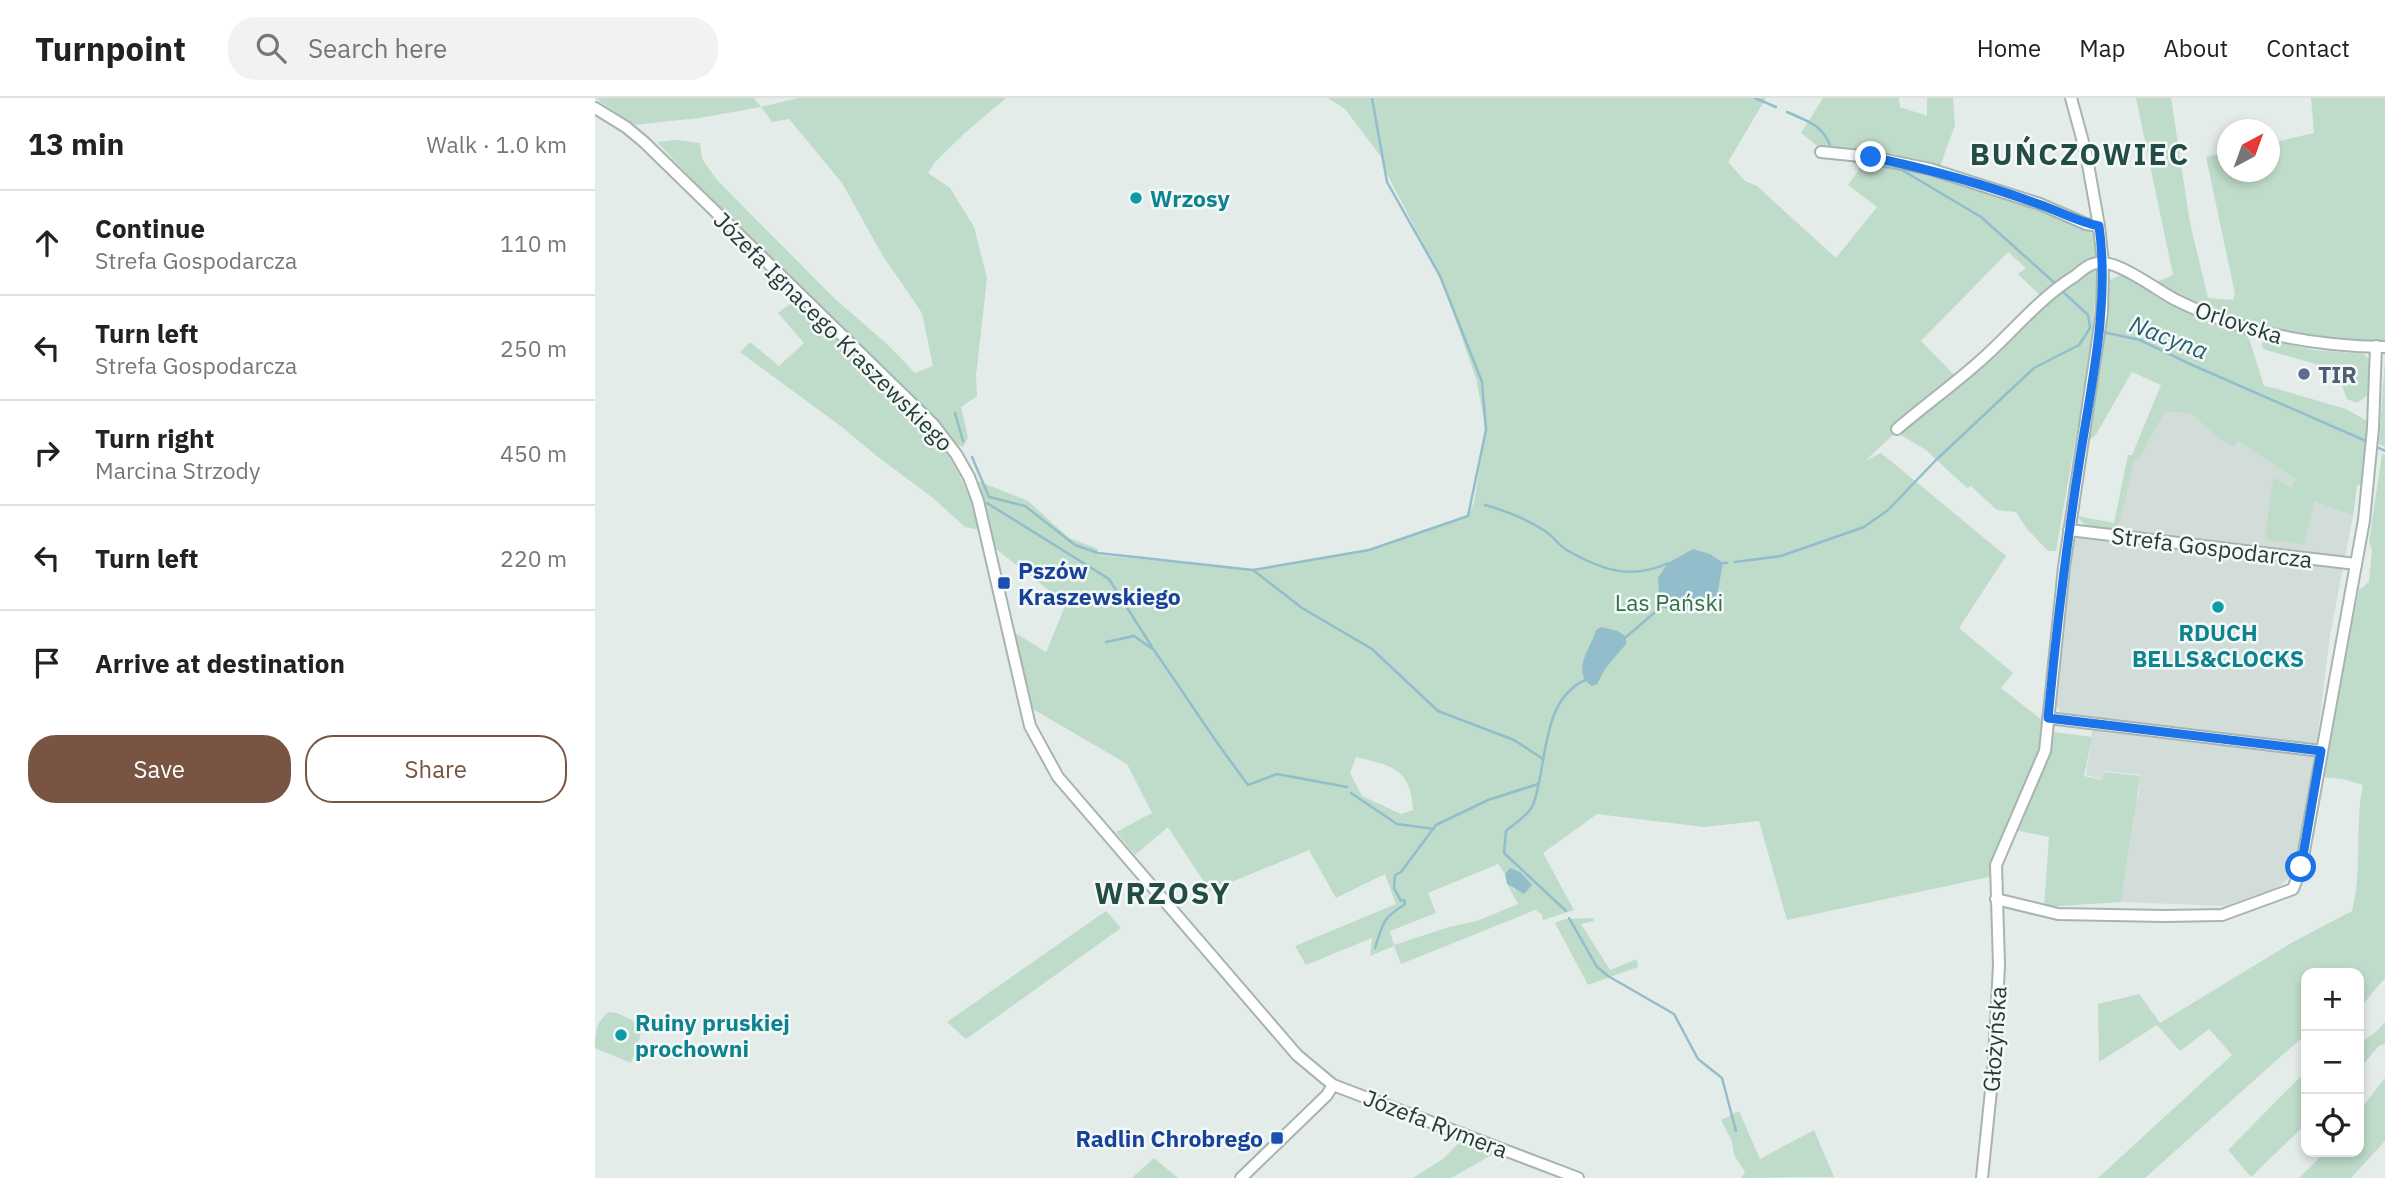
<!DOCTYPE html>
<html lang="en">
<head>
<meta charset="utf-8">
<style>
	:root { --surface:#fff; --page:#f2f2f2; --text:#222; --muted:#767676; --line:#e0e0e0; --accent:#795442 }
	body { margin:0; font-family:"IBM Plex Sans",sans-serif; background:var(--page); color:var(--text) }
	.controls { position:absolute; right:21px; bottom:21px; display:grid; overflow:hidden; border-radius:14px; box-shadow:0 4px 10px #0003 }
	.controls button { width:63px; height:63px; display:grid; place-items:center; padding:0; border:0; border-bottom:2px solid var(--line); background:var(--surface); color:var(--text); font:35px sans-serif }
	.compass { position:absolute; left:1622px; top:21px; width:63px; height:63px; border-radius:50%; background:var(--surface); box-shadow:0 4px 10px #0003; rotate:41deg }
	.stop { position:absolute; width:21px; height:21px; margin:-16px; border:5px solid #1a73e8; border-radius:50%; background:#fff }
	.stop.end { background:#1a73e8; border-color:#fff; box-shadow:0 2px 7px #0008 }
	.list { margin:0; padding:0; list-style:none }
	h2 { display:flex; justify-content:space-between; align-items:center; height:91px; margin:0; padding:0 28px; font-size:30px }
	h2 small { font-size:23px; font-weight:400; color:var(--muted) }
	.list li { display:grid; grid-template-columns:46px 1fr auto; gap:21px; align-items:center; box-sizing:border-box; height:105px; padding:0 28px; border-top:2px solid var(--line) }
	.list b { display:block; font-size:26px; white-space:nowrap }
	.list p { margin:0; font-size:23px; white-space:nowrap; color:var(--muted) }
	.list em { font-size:23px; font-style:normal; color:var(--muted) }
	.actions { display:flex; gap:14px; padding:21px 28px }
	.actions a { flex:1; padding:16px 0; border:2px solid var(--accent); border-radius:28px; text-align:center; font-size:24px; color:var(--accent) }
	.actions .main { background:var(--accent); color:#fff }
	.icon { flex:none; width:38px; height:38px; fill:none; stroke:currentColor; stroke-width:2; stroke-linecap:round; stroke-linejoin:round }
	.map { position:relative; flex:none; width:1790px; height:1080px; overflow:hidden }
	header { display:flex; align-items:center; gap:42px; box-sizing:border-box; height:98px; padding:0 35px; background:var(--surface); border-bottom:2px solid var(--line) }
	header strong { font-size:33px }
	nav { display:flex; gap:38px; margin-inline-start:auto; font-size:24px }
	.search { width:490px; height:63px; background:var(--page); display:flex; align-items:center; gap:18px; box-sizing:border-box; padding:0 24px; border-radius:28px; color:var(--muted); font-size:26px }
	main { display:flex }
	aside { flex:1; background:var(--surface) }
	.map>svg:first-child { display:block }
	.built { fill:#d2dcd8 }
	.green { fill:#bfdbc9; fill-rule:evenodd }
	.water { fill:#92becc }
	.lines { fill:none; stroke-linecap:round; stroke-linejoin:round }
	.stream { stroke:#92becc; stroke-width:2.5 }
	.minor-casing { stroke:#a7b4b0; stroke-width:14 }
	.minor { stroke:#fff; stroke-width:10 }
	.route { stroke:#1a73e8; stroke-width:9 }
	.culture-dot { fill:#0f9aa8; stroke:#f4f9f7; stroke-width:2.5 }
	.service-dot { fill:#5c6f8a; stroke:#f4f9f7; stroke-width:2.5 }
	.transit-dot { fill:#1a4fb4; stroke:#f4f9f7; stroke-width:2.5 }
	.labels { text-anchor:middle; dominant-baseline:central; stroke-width:5; stroke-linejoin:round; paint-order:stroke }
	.culture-label { font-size:23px; font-weight:bold; fill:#0d838f; stroke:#f4f9f7; text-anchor:start }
	.street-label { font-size:23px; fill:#253c38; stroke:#f4f9f7 }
	.service-label { font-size:23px; font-weight:bold; fill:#4e5e75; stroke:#f4f9f7; text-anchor:start }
	.transit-label { font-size:23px; font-weight:bold; fill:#164399; stroke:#f4f9f7; text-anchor:start }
	.park-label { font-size:23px; fill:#336f4f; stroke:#f4f9f7 }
	.water-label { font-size:24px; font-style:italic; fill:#255f73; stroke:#f4f9f7 }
	.district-label { font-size:30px; font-weight:bold; letter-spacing:2px; fill:#234c46; stroke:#f4f9f7 }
</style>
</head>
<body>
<header>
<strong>Turnpoint</strong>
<div class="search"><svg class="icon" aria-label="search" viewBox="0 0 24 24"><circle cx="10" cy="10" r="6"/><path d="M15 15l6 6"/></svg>Search here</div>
<nav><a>Home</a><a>Map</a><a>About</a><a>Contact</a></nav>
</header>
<main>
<aside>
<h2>13 min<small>Walk · 1.0 km</small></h2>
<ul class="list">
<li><svg class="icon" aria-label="ahead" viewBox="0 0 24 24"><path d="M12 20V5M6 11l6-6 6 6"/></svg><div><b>Continue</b><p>Strefa Gospodarcza</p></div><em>110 m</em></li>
<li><svg class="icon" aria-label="left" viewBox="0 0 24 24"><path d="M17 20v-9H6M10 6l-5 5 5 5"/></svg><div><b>Turn left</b><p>Strefa Gospodarcza</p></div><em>250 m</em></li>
<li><svg class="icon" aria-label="right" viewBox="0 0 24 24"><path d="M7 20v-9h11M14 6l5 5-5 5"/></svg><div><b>Turn right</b><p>Marcina Strzody</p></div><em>450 m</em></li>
<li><svg class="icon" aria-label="left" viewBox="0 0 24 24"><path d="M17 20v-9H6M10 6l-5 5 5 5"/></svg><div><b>Turn left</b></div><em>220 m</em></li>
<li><svg class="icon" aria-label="arrive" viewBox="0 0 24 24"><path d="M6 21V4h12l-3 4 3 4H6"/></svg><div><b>Arrive at destination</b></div></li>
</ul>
<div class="actions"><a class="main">Save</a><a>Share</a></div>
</aside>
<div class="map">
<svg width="1790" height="1080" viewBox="0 0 1790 1080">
	<rect width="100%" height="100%" fill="#e4ece9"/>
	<!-- built -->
	<polygon class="built" points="1570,312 1597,315 1622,339 1643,343 1700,381 1696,389 1678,381 1671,441 1719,403 1758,418 1735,537 1718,676 1700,775 1683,789 1630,808 1526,804 1539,720 1538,712 1544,694 1545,677 1509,673 1507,681 1491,677 1499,620 1466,615 1462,607 1475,445 1484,438 1532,444 1523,431 1539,362 1546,357"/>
	<!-- green -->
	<g class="green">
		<polygon points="0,0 159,0 166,9 203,0 411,0 371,34 340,64 333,75 355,90 379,129 392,180 381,278 382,298 366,309 373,339 368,349 363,347 315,296 101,86 62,44 81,42 105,45 107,61 122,82 240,201 292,246 320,275 338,268 327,215 288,158 247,85 194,21 177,24 166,9 104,20 38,27"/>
		<path d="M733 0H1171L1133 64 1150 83 1162 88 1241 160 1282 109 1253 87 1275 56 1226 51 1206 35 1228 0H1304L1305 9 1332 18V0H1358L1360 27 1344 71 1498 130C1506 195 1494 262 1487 328L1483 327 1461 453H1453L1432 431 1421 414 1402 412 1376 388 1372 390 1331 352 1301 334 1270 363 1286 355 1411 458 1364 530 1418 575 1406 590 1447 622 1443 653 1394 779 1192 822 1164 723 1109 729 1002 716 948 755 979 812 948 822 947 816 940 812 806 866 799 848 775 858 777 840 711 867 700 848 801 806 790 776 741 800 714 752 615 793 573 729 540 757 521 734 557 715 532 666 436 610 417 533 451 554 471 506 401 451 383 383 433 403 474 440 503 451V457L658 472 774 452 873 418 879 404 891 332 881 280 845 178 793 78 787 60 750 11ZM1413 154 1431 170 1423 176 1451 203 1362 280 1326 243ZM761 659C797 668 816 670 818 712L806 716 767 698 755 675ZM903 766 910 776 915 770 920 792 912 786 923 806 882 823 854 829 799 847 795 833 841 815 833 795Z"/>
		<path d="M1541 0H1576L1595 125 1613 200 1638 202 1640 196 1611 59 1632 54V74H1674L1675 45 1719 35 1716 0H1790V242C1775 244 1761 242 1746 241 1680 236 1619 214 1559 185L1578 177Z"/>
		<path d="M1526 177C1567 202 1607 224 1653 237L1669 288 1679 290 1751 311 1772 323 1767 387H1762L1758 418 1719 403 1709 447 1670 441 1678 380 1696 389 1700 381 1643 343 1639 349 1622 339 1596 315 1570 313 1546 357 1539 363 1523 431C1508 430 1489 433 1483 418L1519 425 1533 357H1537L1566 287 1537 274 1500 338 1487 347 1511 217 1514 182Z"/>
		<path d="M200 202 333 329C359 361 374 393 386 432L370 429 338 400 283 359 247 329 145 254 155 244 184 268 209 245 183 215Z"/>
		<polygon points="1671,242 1719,252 1769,256 1775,263 1773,297 1762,305 1752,301 1743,277 1738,271 1668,251 1666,246"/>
		<polygon points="1790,260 1790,349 1784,346"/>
		<path d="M1787 356 1790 357V880L1764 911V875H1711V936L1550 1080H1503L1637 957 1614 931 1585 953 1562 927 1504 964 1503 906 1544 896 1565 925 1698 844 1757 813C1768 771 1759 728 1768 687L1748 681 1728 679 1734 633 1764 492 1774 484 1777 452 1774 444Z"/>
		<polygon points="1459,634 1497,639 1489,678 1507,682 1509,674 1545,678 1526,804 1449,809 1454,739 1420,732 1449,670"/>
		<polygon points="511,813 526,830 371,941 352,924"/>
		<polygon points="998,820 999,823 986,826 1015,872 1042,861 1043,869 993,887 960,825 970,821"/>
		<path d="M14 914 22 915 45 926 47 933 36 965 0 950C0 934 1 924 14 914Z"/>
		<polygon points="1790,924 1790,946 1784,948 1764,971 1764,946 1782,933"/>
		<polygon points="1711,973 1711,1026 1656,1079 1633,1052"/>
		<polygon points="1790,980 1790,1043 1756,1080 1704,1080 1730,1054 1764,1054 1764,1013"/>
		<polygon points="1144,1013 1165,1061 1219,1032 1239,1079 1146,1080 1150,1074 1139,1057 1137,1043 1126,1022"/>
		<polygon points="867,1042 900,1055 856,1080 818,1080 848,1061"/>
		<polygon points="559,1060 583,1080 537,1080"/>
	</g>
	<!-- water -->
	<g class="water">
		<path d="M1098 451 1115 456 1128 465 1121 503C1106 515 1082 510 1065 510L1063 480 1073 465Z"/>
		<path d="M1006 529 1023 533 1031 539V546L1010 571 1002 586 997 588C975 574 996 550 1001 532Z"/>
		<polygon points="915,770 925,774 937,787 929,796 912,786 910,776"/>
	</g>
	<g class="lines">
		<!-- stream -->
		<g class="stream">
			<polyline points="1160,0 1181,9"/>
			<path d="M1192 14C1212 23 1229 27 1236 50"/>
			<polyline points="1253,62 1307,72 1386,119 1462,187"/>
			<polyline points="1466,192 1493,217 1495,229"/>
			<polyline points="1508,234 1545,242 1595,266 1771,343"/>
			<polyline points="360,315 368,343"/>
			<polyline points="1782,349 1790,353"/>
			<polyline points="377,359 394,399 430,408 480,447 503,455 658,472 774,452 873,418 891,332 887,284 845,178 792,84 777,0"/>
			<polyline points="392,405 514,481 557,549"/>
			<path d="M890 407C911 413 932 421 950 433 958 438 963 446 970 451 1004 471 1036 483 1073 465"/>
			<polyline points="1140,464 1186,458 1269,429 1293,412 1341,362 1439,270 1484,247 1495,230"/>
			<polyline points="1128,465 1132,465"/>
			<polyline points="658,472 707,510 777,551 843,613 919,642 948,661"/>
			<polyline points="1031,539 1065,510"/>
			<polyline points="511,544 539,538 559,552 623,646 653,687 682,676 752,689"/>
			<polyline points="756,695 802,726 839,731"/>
			<path d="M971 813 909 755 911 733C919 726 934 717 938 707 953 667 945 603 990 582"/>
			<polyline points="974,820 1002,869 1013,878 1079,916 1103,961 1127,980 1141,1033"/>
			<path d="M780 850C788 827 786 821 809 807L810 804 809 802 806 803 799 790 800 777 806 774 841 727 893 702 943 686"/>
		</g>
		<!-- minor casing -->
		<g class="minor-casing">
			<g id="minor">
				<polyline points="0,10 31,29 49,44 338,326 361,356 374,379 383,403 435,628 463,679 702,957 738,987 983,1080"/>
				<polyline points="1226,54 1276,59 1335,71 1445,106 1491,126 1504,128"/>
				<path d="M1302 331C1329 308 1358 287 1385 263 1417 235 1443 201 1480 178 1485 174 1491 168 1498 166 1519 157 1563 194 1583 203 1648 235 1718 248 1790 249"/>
				<polyline points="1474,432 1761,466"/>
				<polyline points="1453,620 1726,653"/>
				<polyline points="1401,801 1463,816 1569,818 1627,817 1698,791 1706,770 1769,422 1778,330 1781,248"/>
				<polyline points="646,1080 732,997 738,987"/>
				<polyline points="1387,1080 1399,963 1404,867 1401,767 1450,653 1469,469 1507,214 1508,165 1504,128 1491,55 1476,0"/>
			</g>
		</g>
		<!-- minor -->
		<use href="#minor" class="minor"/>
	</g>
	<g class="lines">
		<!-- route -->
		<path class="route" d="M1276 59C1333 71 1389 86 1443 106 1464 113 1483 124 1504 128 1515 207 1496 287 1484 366 1471 450 1461 535 1453 620L1726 653 1706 769"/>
	</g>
	<!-- markers -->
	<g class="culture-dot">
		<circle cx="541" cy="100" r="7"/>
		<circle cx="1623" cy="509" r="7"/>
		<circle cx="26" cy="937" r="7"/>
	</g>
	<circle class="service-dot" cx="1709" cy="276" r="7"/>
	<g class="transit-dot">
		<rect x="402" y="478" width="14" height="14" rx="3.5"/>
		<rect x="675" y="1033" width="14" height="14" rx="3.5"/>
	</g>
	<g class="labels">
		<!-- culture labels -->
		<g class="culture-label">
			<text x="555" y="100">Wrzosy</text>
			<text x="1623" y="534" text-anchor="middle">RDUCH<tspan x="1623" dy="26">BELLS&amp;CLOCKS</tspan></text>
			<text x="40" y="924">Ruiny pruskiej<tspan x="40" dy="26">prochowni</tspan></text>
		</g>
		<!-- street labels -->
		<g class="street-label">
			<text transform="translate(1644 224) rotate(18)">Orlovska</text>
			<text transform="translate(239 233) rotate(45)">Józefa Ignacego Kraszewskiego</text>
			<text transform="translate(1617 449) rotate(7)">Strefa Gospodarcza</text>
			<text transform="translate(1399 941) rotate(-86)">Głożyńska</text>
			<text transform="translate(841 1025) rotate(21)">Józefa Rymera</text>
		</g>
		<!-- service labels -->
		<g class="service-label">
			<text x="1723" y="276">TIR</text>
		</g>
		<!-- transit labels -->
		<g class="transit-label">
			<text x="423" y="472">Pszów<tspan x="423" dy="26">Kraszewskiego</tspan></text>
			<text x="668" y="1040" text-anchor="end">Radlin Chrobrego</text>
		</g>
		<!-- park labels -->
		<g class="park-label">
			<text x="1074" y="504">Las Pański</text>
		</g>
		<!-- water labels -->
		<g class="water-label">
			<text transform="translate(1574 239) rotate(21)">Nacyna</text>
		</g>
		<!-- district labels -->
		<g class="district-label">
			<text x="1485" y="55">BUŃCZOWIEC</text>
			<text x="568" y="794">WRZOSY</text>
		</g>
	</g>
</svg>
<div class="controls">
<button>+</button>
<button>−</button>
<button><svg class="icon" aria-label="locate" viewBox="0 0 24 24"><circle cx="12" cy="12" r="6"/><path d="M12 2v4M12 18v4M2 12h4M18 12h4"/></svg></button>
</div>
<svg class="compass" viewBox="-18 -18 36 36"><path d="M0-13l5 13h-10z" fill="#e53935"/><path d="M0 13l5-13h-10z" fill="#767676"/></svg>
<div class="stop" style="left:1706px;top:769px"></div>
<div class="stop end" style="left:1276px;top:59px"></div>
</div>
</main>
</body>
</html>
